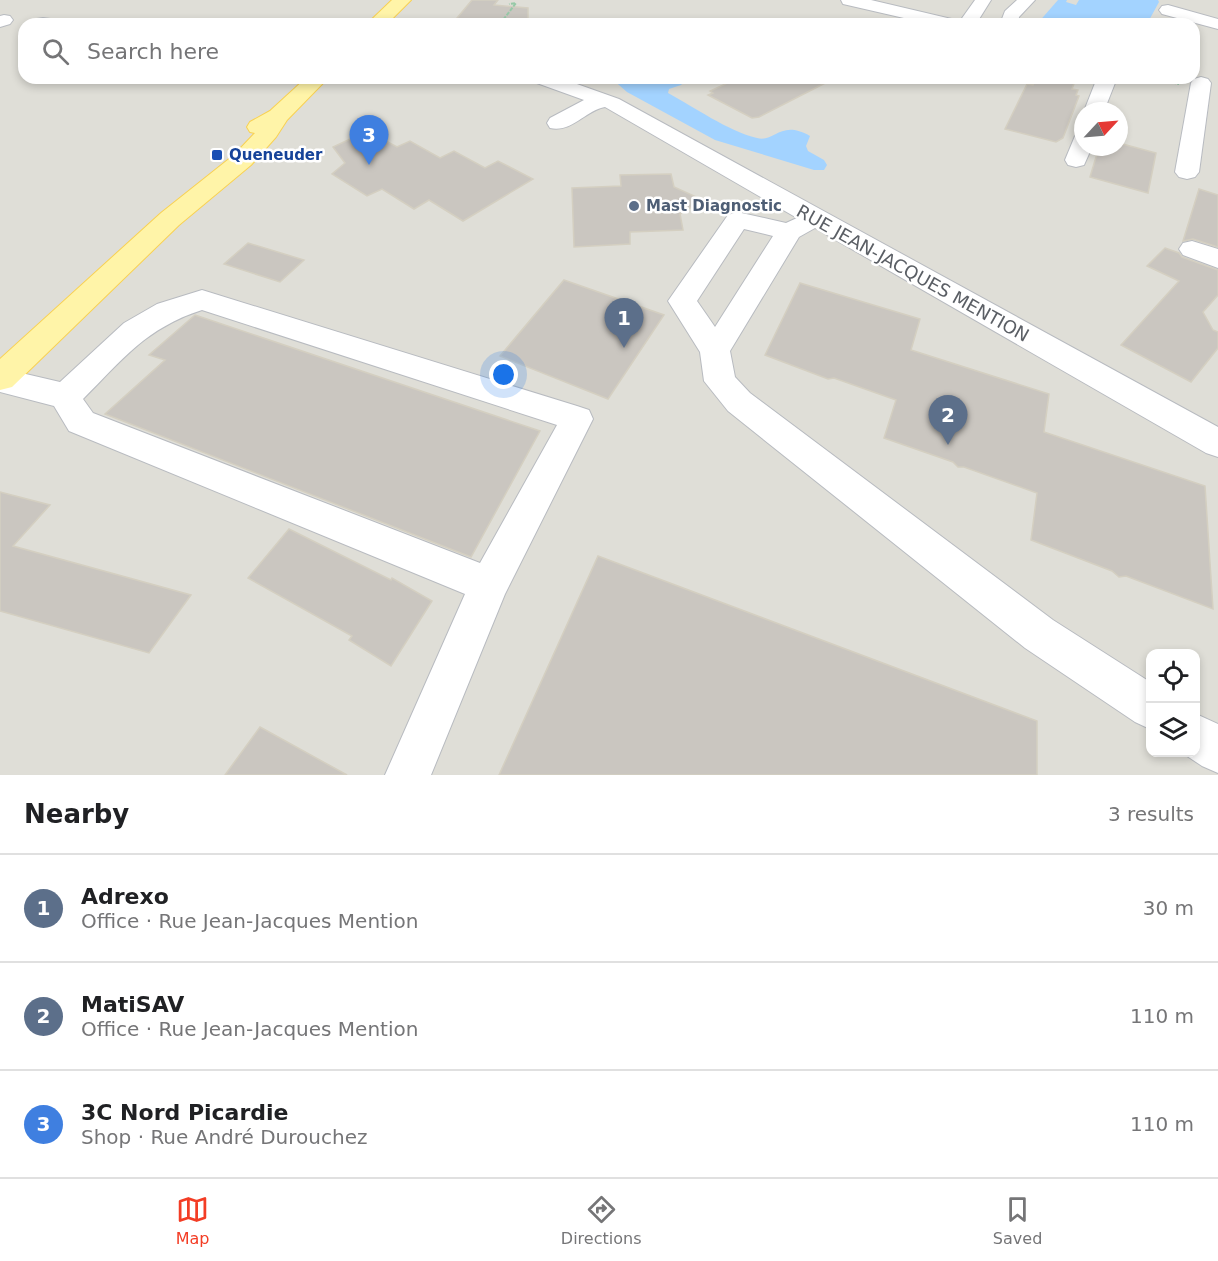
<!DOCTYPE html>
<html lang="en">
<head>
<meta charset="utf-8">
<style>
	:root { --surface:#fff; --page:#f6f6f6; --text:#202124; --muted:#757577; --line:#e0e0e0; --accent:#f33d25 }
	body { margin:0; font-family:"DejaVu Sans",sans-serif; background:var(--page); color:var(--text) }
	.controls { position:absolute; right:18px; bottom:18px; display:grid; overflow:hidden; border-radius:12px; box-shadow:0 3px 9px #0003 }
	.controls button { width:54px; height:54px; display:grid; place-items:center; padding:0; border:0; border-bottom:2px solid var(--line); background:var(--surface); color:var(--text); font:30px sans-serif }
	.compass { position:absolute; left:1074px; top:102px; width:54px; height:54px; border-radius:50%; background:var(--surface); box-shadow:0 3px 9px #0003; rotate:64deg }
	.you { position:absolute; left:504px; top:375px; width:21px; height:21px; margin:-15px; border:4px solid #fff; border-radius:50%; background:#1a73e8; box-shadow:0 0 0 9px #1a73e833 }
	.badge { display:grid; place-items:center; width:39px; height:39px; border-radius:50%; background:var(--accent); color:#fff; font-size:20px; font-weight:700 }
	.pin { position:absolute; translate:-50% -50px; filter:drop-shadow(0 2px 3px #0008) }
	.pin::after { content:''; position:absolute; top:32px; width:21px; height:18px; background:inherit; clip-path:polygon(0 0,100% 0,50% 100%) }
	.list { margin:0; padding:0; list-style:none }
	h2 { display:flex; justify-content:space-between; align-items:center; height:78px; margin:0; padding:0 24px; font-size:26px }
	h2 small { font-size:20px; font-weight:400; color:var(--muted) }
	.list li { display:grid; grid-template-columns:39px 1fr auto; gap:18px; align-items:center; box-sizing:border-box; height:108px; padding:0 24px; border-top:2px solid var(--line) }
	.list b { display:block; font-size:22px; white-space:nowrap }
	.list p { margin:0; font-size:20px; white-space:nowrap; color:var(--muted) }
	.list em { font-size:20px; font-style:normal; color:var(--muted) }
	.icon { flex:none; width:33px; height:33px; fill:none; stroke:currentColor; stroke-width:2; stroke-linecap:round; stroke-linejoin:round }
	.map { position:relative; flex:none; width:1218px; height:775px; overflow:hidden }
	.search { position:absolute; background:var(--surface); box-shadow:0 3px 9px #0003; left:18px; right:18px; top:18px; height:66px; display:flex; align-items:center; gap:15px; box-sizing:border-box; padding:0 21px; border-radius:18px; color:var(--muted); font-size:22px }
	.sheet { height:402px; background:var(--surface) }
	nav { display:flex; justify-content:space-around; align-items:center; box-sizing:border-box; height:84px; border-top:2px solid var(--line); background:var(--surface); font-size:16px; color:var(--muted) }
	nav a { display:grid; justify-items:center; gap:3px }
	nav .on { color:var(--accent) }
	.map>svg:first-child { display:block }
	.industrial { fill:#dfded7; fill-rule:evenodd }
	.water { fill:#a3d3ff }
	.building { fill:#cac6c0; stroke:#d4cfc1; stroke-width:1.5 }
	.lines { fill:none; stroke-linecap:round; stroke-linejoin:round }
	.minor-casing { stroke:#b8bbc0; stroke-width:2 }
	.major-casing { stroke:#f9d152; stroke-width:2 }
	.path { stroke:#96c9a7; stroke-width:2; stroke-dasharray:4 1.5; stroke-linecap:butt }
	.minor { fill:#fff; fill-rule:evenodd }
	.major { fill:#fff4a8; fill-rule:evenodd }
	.transit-dot { fill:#1a4fb4; stroke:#fff; stroke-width:2 }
	.service-dot { fill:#5c6f8a; stroke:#fff; stroke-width:2 }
	.labels { text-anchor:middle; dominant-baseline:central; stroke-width:5; stroke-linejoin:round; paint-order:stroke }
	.far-transit-label { font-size:15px; font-weight:bold; fill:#164399; stroke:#fff; text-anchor:start }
	.far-service-label { font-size:15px; font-weight:bold; fill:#4e5e75; stroke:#fff; text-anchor:start }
	.street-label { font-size:18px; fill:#5b5f65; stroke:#fff }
</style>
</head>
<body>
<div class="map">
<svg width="1218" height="775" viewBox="0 0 1218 775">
	<rect width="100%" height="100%" fill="#efede3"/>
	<!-- industrial -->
	<path class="industrial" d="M0 0H1218V775H0ZM24 24H1194V78H24ZM1083 111H1119V147H1083ZM1150 654H1196V752H1150Z"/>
	<!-- water -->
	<g class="water">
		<polygon points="1058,0 1067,0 1066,2 1076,5 1079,0 1158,0 1159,2 1147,24 1037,24"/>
		<path d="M611 78H684L685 81 681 85 669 89 668 93C694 107 728 131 757 138 775 143 780 119 810 136L806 146 808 151 824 160 827 165 824 170H814L715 140 627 92Z"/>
	</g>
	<!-- building -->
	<g class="building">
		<polygon points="472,0 498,0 494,5 528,8 528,24 452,24"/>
		<polygon points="738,78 835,78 759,117 752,118 708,95 713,93 710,91"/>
		<polygon points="1036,78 1063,78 1075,81 1072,89 1078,90 1076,95 1079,96 1063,138 1056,142 1005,129 1027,84 1033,85"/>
		<polygon points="367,131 397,147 410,141 440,158 454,151 485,168 498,161 533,179 463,221 429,200 414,209 382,189 367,196 332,174 345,163 333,147"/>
		<polygon points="1119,143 1156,153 1148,193 1090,177 1099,147 1119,147"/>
		<polygon points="671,174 674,187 703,200 680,214 683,230 630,232 630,244 574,247 572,188 621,186 620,175"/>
		<polygon points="1199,189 1218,195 1218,247 1193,239 1183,241"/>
		<polygon points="248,243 304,260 280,282 224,264"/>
		<polygon points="1165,248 1179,253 1182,257 1218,270 1218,295 1203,312 1213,330 1218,332 1218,348 1191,382 1121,345 1179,281 1147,266"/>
		<polygon points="564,280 664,315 608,399 500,356"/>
		<polygon points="800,283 920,319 911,350 1049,394 1044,432 1205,486 1213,609 1126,576 1119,577 1112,571 1031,540 1037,493 964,467 958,467 953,462 884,438 896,400 834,378 828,379 765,355"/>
		<polygon points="195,315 540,431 471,557 105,414 165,360 149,355"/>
		<polygon points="0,492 50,505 13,546 191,595 149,653 0,611"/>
		<polygon points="289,529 391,580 392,578 432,601 391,666 349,640 352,636 248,578"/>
		<polygon points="598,556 1037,721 1037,775 499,775"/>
		<polygon points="260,727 347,775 225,775"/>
	</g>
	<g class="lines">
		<!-- minor casing -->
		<g class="minor-casing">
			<g id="minor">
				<polygon points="841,0 871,0 960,21 975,0 991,0 976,24 930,24 843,4"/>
				<polygon points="1017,0 1035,0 1019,17 1018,24 1000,24 1005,11"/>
				<polygon points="1168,5 1218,19 1218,29 1162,14 1159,10 1162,6"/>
				<polygon points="4,15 10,16 13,20 10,24 0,27 0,16"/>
				<polygon points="43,18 58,20 61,24 34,23 37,19"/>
				<polygon points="1201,77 1208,79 1211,83 1199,172 1195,177 1187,179 1179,177 1175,172 1191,83 1194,79"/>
				<path d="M531 78H560L619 99 1218 427V457L1206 453 815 228 799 237 730 351 735 377 750 393 1053 620 1150 682V729L1135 722 1025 648 728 411 704 381 700 352 668 301 728 215 737 212 786 223 797 218 605 107C586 110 572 133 550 128L547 123 550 118 584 100 534 82ZM744 229 773 236 715 327 697 301Z"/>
				<polygon points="1097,78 1117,78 1104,111 1084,111"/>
				<polygon points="1083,134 1083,147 1092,147 1084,165 1076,167 1068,165 1065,160 1075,136"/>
				<polygon points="1192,241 1218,249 1218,268 1183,255 1179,249 1183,243"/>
				<path d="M202 290 577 406 589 410 593 419 505 594 431 775H385L465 594 69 431 54 406 0 392V368L60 382 124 323 157 304ZM202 310 557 425 480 563 93 413 83 399C123 359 146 328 202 310Z"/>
				<polygon points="1196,714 1218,724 1218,773 1202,766 1181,752 1196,752"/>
			</g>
		</g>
		<!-- major casing -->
		<g class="major-casing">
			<g id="major">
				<polygon points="392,0 411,0 387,24 367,24"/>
				<polygon points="306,78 328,78 287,120 276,137 251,165 179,225 12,387 0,390 0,359 161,213 234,155 255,133 250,132 247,127 250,122 270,111"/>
			</g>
		</g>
		<!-- path -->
		<g class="path">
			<polyline points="500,24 516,3 509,4"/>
			<polyline points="1156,78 1179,84"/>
		</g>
		<!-- minor -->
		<use href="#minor" class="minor"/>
		<!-- major -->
		<use href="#major" class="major"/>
	</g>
	<!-- markers -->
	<rect class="transit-dot" x="211" y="149" width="12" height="12" rx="3"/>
	<circle class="service-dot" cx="634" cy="206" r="6"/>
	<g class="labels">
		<!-- far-transit labels -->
		<g class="far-transit-label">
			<text x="229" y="155">Queneuder</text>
		</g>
		<!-- far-service labels -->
		<g class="far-service-label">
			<text x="646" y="206">Mast Diagnostic</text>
		</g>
		<!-- street labels -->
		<g class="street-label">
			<text transform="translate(913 273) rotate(29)">RUE JEAN-JACQUES MENTION</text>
		</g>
	</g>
</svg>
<div class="controls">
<button><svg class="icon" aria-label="locate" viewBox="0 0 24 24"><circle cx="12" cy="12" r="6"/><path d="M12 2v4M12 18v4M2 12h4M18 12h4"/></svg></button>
<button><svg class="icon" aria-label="layers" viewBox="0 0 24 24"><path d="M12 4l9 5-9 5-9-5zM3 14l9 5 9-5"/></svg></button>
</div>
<svg class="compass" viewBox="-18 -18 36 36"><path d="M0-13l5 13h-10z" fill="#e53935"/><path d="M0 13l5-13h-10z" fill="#757577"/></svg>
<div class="you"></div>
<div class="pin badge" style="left:624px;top:348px;background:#5c6f8a">1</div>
<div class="pin badge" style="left:948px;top:445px;background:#5c6f8a">2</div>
<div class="pin badge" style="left:369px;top:165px;background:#3f7fe0">3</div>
<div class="search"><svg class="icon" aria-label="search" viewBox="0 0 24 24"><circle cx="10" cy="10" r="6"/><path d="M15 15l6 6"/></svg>Search here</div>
</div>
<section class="sheet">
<h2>Nearby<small>3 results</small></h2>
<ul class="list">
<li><span class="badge" style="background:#5c6f8a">1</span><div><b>Adrexo</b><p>Office · Rue Jean-Jacques Mention</p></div><em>30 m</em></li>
<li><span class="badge" style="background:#5c6f8a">2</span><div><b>MatiSAV</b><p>Office · Rue Jean-Jacques Mention</p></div><em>110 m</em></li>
<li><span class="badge" style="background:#3f7fe0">3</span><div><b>3C Nord Picardie</b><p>Shop · Rue André Durouchez</p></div><em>110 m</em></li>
</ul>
</section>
<nav>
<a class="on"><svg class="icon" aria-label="map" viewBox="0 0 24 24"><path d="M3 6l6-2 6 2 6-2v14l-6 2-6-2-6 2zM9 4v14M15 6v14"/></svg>Map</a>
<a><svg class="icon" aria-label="directions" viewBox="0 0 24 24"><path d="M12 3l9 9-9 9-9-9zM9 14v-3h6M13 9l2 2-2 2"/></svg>Directions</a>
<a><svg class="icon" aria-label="saved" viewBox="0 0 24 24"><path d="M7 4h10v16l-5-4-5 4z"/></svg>Saved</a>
</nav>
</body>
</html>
